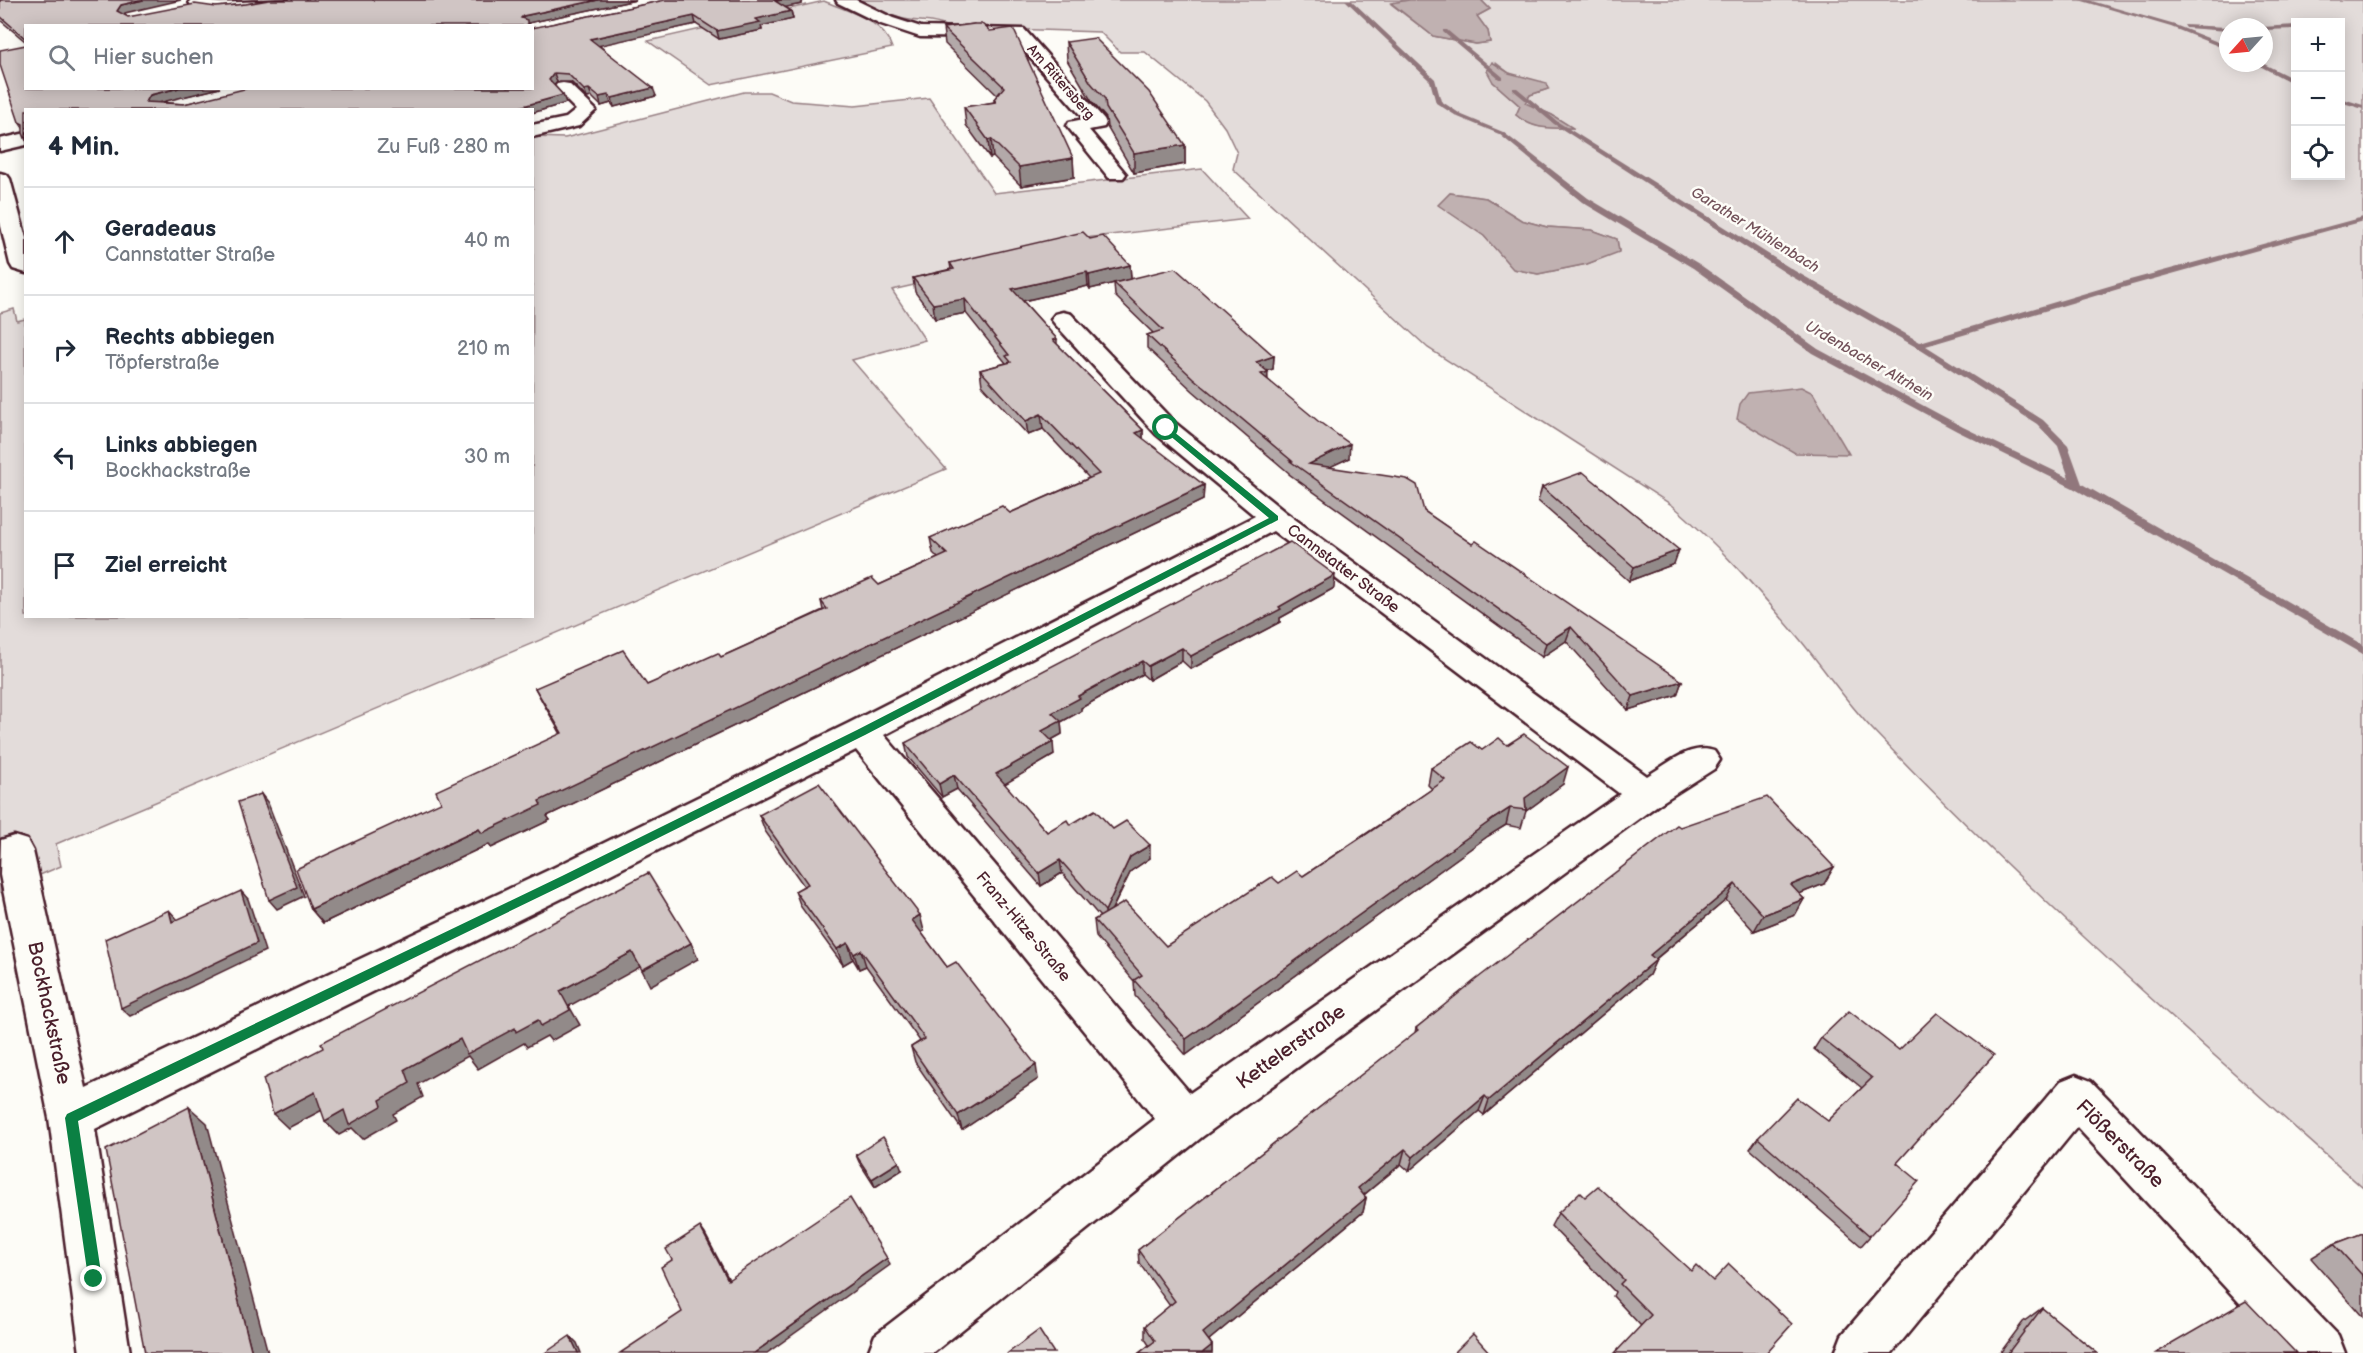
<!DOCTYPE html>
<html lang="de">
<head>
<meta charset="utf-8">
<style>
	:root { --surface:#fff; --page:#f6f6f7; --text:#1f2937; --muted:#747a83; --line:#e0e1e3 }
	body { margin:0; font-family:"Balsamiq Sans",sans-serif; background:var(--page); color:var(--text) }
	.controls { position:absolute; right:18px; top:18px; display:grid; overflow:hidden; border-radius:0px; box-shadow:0 3px 15px #0003 }
	.controls button { width:54px; height:54px; display:grid; place-items:center; padding:0; border:0; border-bottom:2px solid var(--line); background:var(--surface); color:var(--text); font:30px sans-serif }
	.compass { position:absolute; left:2219px; top:18px; width:54px; height:54px; border-radius:50%; background:var(--surface); box-shadow:0 3px 15px #0003; rotate:243deg }
	.stop { position:absolute; width:18px; height:18px; margin:-14px; border:4px solid #0b8043; border-radius:50%; background:#fff }
	.stop.end { background:#0b8043; border-color:#fff; box-shadow:0 2px 6px #0008 }
	.list { margin:0; padding:0; list-style:none }
	h2 { display:flex; justify-content:space-between; align-items:center; height:78px; margin:0; padding:0 24px; font-size:26px }
	h2 small { font-size:20px; font-weight:400; color:var(--muted) }
	.list li { display:grid; grid-template-columns:39px 1fr auto; gap:18px; align-items:center; box-sizing:border-box; height:108px; padding:0 24px; border-top:2px solid var(--line) }
	.list b { display:block; font-size:22px; white-space:nowrap }
	.list p { margin:0; font-size:20px; white-space:nowrap; color:var(--muted) }
	.list em { font-size:20px; font-style:normal; color:var(--muted) }
	.icon { flex:none; width:33px; height:33px; fill:none; stroke:currentColor; stroke-width:2; stroke-linecap:round; stroke-linejoin:round }
	.map { position:relative; flex:none; width:2363px; height:1353px; overflow:hidden }
	.search { position:absolute; background:var(--surface); box-shadow:0 3px 15px #0003; left:24px; top:24px; width:510px; height:66px; display:flex; align-items:center; gap:15px; box-sizing:border-box; padding:0 21px; border-radius:0px; color:var(--muted); font-size:22px }
	.panel { position:absolute; background:var(--surface); box-shadow:0 3px 15px #0003; left:24px; top:108px; width:510px; height:510px; border-radius:0px }
	.map>svg:first-child { display:block }
	.green { fill:#e3dcda; stroke:#967e82; stroke-width:1.5; fill-rule:evenodd }
	.water { fill:#c0b1b1; stroke:#91777b; stroke-width:1.5 }
	.lines { fill:none; stroke-linecap:round; stroke-linejoin:round }
	.stream { fill:#91777b; fill-rule:evenodd }
	.minor-casing { stroke:#4a1f2b; stroke-width:5 }
	.minor { fill:#fdfcf7; fill-rule:evenodd }
	.wall { fill:#b3a9a9; stroke:#4a1f2b; stroke-width:1.5 }
	.shaded-wall { fill:#928a89; stroke:#4a1f2b; stroke-width:1.5 }
	.building { fill:#d0c5c4; stroke:#4a1f2b; stroke-width:1.5 }
	.route { fill:#0b8043 }
	.labels { text-anchor:middle; dominant-baseline:central; stroke-width:5; stroke-linejoin:round; paint-order:stroke }
	.far-street-label { font-size:14px; fill:#4a1f2b; stroke:#fdfcf7 }
	.far-water-label { font-size:15px; font-style:italic; fill:#73525a; stroke:#fdfcf7 }
	.street-label { font-size:16px; fill:#4a1f2b; stroke:#fdfcf7 }
	.near-street-label { font-size:20px; fill:#4a1f2b; stroke:#fdfcf7 }
</style>
</head>
<body>
<div class="map">
<svg width="2363" height="1353" viewBox="0 0 2363 1353">
	<rect width="100%" height="100%" fill="#fdfcf7"/>
	<filter id="ink" filterUnits="userSpaceOnUse"><feTurbulence type="fractalNoise" baseFrequency=".0167" numOctaves="2"/><feDisplacementMap in="SourceGraphic" scale="12" xChannelSelector="R" yChannelSelector="G"/><feConvolveMatrix kernelMatrix="1 2 1 2 8 2 1 2 1" color-interpolation-filters="sRGB"/></filter>
	<g filter="url(#ink)">
		<!-- green -->
		<g class="green">
			<path d="M860 0H1409L1391 4 1433 36 1476 44 1490 42 1488 31 1477 16 1490 9 1481 0H2363V1188C2197 1040 2028 893 1874 731 1846 702 1823 667 1797 636 1758 590 1718 544 1672 505L1428 348 1233 169 1237 153 1225 128 1205 101 1145 52H1120L1100 32 947 27C933 19 915 23 900 18 886 14 873 6 860 0ZM2296 22H2340V176H2296ZM2228 27H2264V63H2228ZM1496 63 1509 73 1548 89 1530 95 1525 103 1552 115 1572 128C1549 128 1535 130 1516 115L1520 106 1493 82ZM1450 193 1486 198 1521 220 1547 227 1592 230 1617 239 1619 251 1587 264 1538 274 1514 269 1484 236 1439 205Z"/>
			<path d="M824 1C849 12 883 19 892 48L711 85 648 41Z"/>
			<polygon points="744,92 769,92 791,101 855,106 929,98 994,193 1202,169 1248,219 1050,242 1002,265 892,290 925,340 852,360 946,469 56,844 61,866 0,892 0,313 14,309 17,321 25,319 26,616 532,616 533,137 565,138"/>
		</g>
		<!-- water -->
		<g class="water">
			<polygon points="1409,0 1481,0 1490,9 1477,16 1488,31 1490,42 1476,44 1433,36 1391,3"/>
			<path d="M1492 62 1509 73 1547 83 1548 89 1530 95 1525 103 1552 115 1573 128C1550 128 1535 131 1516 115L1520 106 1493 82 1487 71Z"/>
			<polygon points="1450,193 1486,198 1521,220 1547,227 1592,230 1617,239 1619,252 1587,264 1538,274 1513,269 1484,236 1438,205"/>
			<polygon points="1801,387 1813,393 1849,454 1795,453 1737,419 1740,404 1748,393"/>
		</g>
		<g class="lines">
			<!-- stream -->
			<g class="stream">
				<polygon points="1345,0 1351,0 1435,79 1441,101 1462,115 1503,132 1588,198 1699,264 1818,349 1963,427 2069,478 2058,446 2037,424 1916,347 1789,275 1554,124 1513,90 1513,88 1517,88 1558,122 1795,271 1920,342 2126,281 2363,217 2363,221 2132,285 1926,346 2043,420 2068,445 2082,484 2363,645 2363,654 2073,488 1957,431 1812,353 1693,268 1582,202 1499,134 1458,117 1436,103 1430,81"/>
				<polygon points="2079,0 2088,0 2175,25 2228,46 2228,50 2171,27"/>
				<polygon points="2184,25 2228,27 2228,31 2186,28"/>
				<polygon points="2296,25 2296,29 2264,30 2264,27 2262,27"/>
				<polygon points="1443,30 1447,30 1503,77 1503,79 1499,79 1443,32"/>
				<polygon points="2254,63 2262,63 2296,80 2296,85"/>
				<polygon points="2340,98 2363,105 2363,109 2340,102"/>
			</g>
			<!-- minor casing -->
			<g class="minor-casing">
				<g id="minor">
					<path d="M191 0H214L212 2 220 3 288 0 286 3C255 11 224 16 193 8L189 2Z"/>
					<polygon points="836,0 856,0 893,18 921,27 1024,29 1104,119 1106,123 1104,127 1089,130 1126,174 1123,178 1109,178 1067,126 1069,122 1084,119 1013,38 920,37 881,24 838,3"/>
					<polygon points="563,83 569,84 596,110 579,126 532,137 532,125 566,118 576,110 554,88 557,84"/>
					<polygon points="26,133 26,145 0,151 0,139"/>
					<polygon points="0,173 7,175 10,179 26,238 26,273 13,269 10,264 0,222"/>
					<path d="M1063 312 1071 314 1174 422 1285 512 1647 776C1668 764 1690 743 1714 751L1720 760 1714 769 1659 804 1202 1137 933 1353H868L875 1335 1155 1119 856 750 579 890 95 1129 130 1353H80L49 1118 0 875 1 840 14 836 27 840 33 851 86 1088 553 868 849 723 1255 516 1156 434 1055 324 1051 319 1055 314ZM1273 531 1620 794 1190 1093 884 735Z"/>
					<polygon points="2076,1075 2091,1081 2338,1335 2345,1353 2286,1353 2077,1127 1892,1353 1835,1353 1842,1335 2061,1081"/>
				</g>
			</g>
			<!-- minor -->
			<use href="#minor" class="minor"/>
		</g>
		<!-- wall -->
		<g class="wall">
			<polygon points="0,0 125,13 124,15 128,17 246,4 269,0 636,0 528,23 26,26 26,42 0,20"/>
			<polygon points="665,0 806,0 802,1 802,4 785,7 791,11 793,19 761,26 762,30 719,39 696,24 599,45 656,96 614,107 611,103 601,106 592,97 587,98 571,82 557,82 554,85 563,95 566,103 532,113 532,110 23,128 19,122 220,88 160,102 184,104 532,28"/>
			<polygon points="974,24 1073,158 1074,177 1021,186 993,157 990,158 966,125 964,107 994,102 994,99 997,95 945,44 943,28"/>
			<polygon points="1066,42 1185,145 1185,164 1134,173 1107,127 1106,118 1092,102 1067,60"/>
			<polygon points="1090,239 1130,265 1131,279 1274,356 1273,369 1267,371 1268,380 1349,458 1329,467 1424,511 1472,544 1682,681 1677,695 1628,710 1566,641 1542,657 1289,474 1289,473 1193,391 1147,348 1147,335 1153,333 1115,296 1114,283 1090,289 1088,286 1023,301 1057,339 1057,344 1143,430 1143,439 1204,485 1203,500 547,816 550,820 491,848 489,844 323,923 311,909 441,802 561,734 543,703 535,688 647,685 721,657 823,610 821,601 879,585 938,558 933,553 930,538 1010,513 1089,478 1043,429 1028,435 982,385 980,370 1006,363 966,313 935,319 915,292 913,278 951,269 950,263"/>
			<polygon points="1542,487 1674,564 1629,581 1538,501"/>
			<polygon points="1334,588 1280,618 1280,622 1191,669 1182,661 1149,680 1142,674 1081,708 1081,711 1061,722 1062,734 1051,740 1054,755 1004,784 1047,832 1070,825 1113,829 1150,858 1131,871 1112,910 1166,946 1279,883 1303,876 1432,789 1428,785 1431,768 1482,750 1563,784 1526,811 1521,828 1506,825 1488,836 1186,1055 1135,996 1134,981 1096,937 1094,920 1100,917 1062,873 1041,886 957,789 942,797 908,757 905,743"/>
			<polygon points="759,815 924,931 921,932 947,967 1038,1079 962,1130 915,1062 911,1047 920,1041 866,966 859,969 853,959 843,965 801,907 795,891 804,886 765,831"/>
			<polygon points="1680,827 1824,884 1799,894 1804,899 1795,915 1754,931 1726,900 1656,959 1649,975 1484,1115 1479,1111 1409,1171 1401,1164 1364,1195 1366,1198 1363,1212 1209,1340 1212,1345 1212,1353 1139,1353 1149,1345 1145,1339 1145,1326 1170,1306 1139,1263 1138,1250 1415,1033 1416,1028"/>
			<polygon points="1821,1038 1899,1050 1897,1163 1870,1236 1861,1246 1750,1149 1758,1138 1828,1121 1862,1088 1814,1049"/>
			<polygon points="856,1155 902,1170 875,1187 859,1162"/>
			<polygon points="1558,1213 1766,1353 1641,1326 1613,1296 1615,1292 1551,1226"/>
			<polygon points="2363,1233 2363,1317 2311,1258 2334,1244"/>
			<polygon points="2042,1308 2097,1353 2000,1353 2023,1322"/>
		</g>
		<!-- shaded-wall -->
		<g class="shaded-wall">
			<polygon points="143,0 181,0 125,13 122,18 117,11 121,5"/>
			<polygon points="598,0 636,0 528,23 529,26 527,26 521,18 523,16"/>
			<polygon points="782,0 806,0 802,1 802,4 777,9 775,1"/>
			<polygon points="791,11 793,19 761,26 762,30 719,39 717,31 756,19"/>
			<polygon points="694,16 696,24 593,47 590,39"/>
			<polygon points="554,73 557,82 552,88 549,80"/>
			<polygon points="179,88 220,88 154,104 146,102 150,95"/>
			<polygon points="653,88 656,96 614,107 612,98"/>
			<polygon points="589,89 592,97 587,98 584,90"/>
			<polygon points="563,95 566,103 532,113 532,110 509,110"/>
			<polygon points="608,95 611,103 601,106 599,97"/>
			<polygon points="991,139 993,157 990,158 988,140"/>
			<polygon points="1185,145 1185,164 1134,173 1134,153"/>
			<polygon points="1073,158 1074,177 1021,186 1019,167"/>
			<polygon points="1130,265 1131,279 1090,289 1089,275"/>
			<polygon points="1087,272 1088,286 1014,303 1012,289"/>
			<polygon points="965,299 966,313 935,319 933,304"/>
			<polygon points="1274,356 1273,369 1255,375 1256,362"/>
			<polygon points="1268,372 1267,385 1261,374"/>
			<polygon points="1041,414 1043,429 1028,435 1026,421"/>
			<polygon points="1143,430 1143,445 1136,433"/>
			<polygon points="1350,444 1349,458 1311,476 1309,464"/>
			<polygon points="1204,485 1203,500 547,816 550,820 491,848 489,844 323,923 311,909"/>
			<polygon points="1679,550 1674,564 1629,581 1634,567"/>
			<polygon points="1335,575 1334,588 1280,618 1280,622 1191,669 1191,656"/>
			<polygon points="1571,627 1566,641 1542,657 1546,643"/>
			<polygon points="1182,648 1182,661 1149,680 1148,666"/>
			<polygon points="1142,661 1142,674 1081,708 1081,711 1061,722 1062,734 1044,744 1042,731 1052,713 1078,696"/>
			<polygon points="1682,681 1677,695 1628,710 1633,696"/>
			<polygon points="1053,742 1054,755 998,788 996,774"/>
			<polygon points="1568,767 1563,784 1526,811 1525,798"/>
			<polygon points="954,775 957,789 942,797 939,784"/>
			<polygon points="261,794 268,803 304,896 277,909 269,900"/>
			<polygon points="1510,808 1506,825 1488,836 1186,1055 1186,1039 1493,819"/>
			<polygon points="1150,845 1150,858 1131,871 1105,923 1105,911 1130,857"/>
			<polygon points="1060,860 1062,873 1041,886 1039,873"/>
			<polygon points="1834,867 1824,884 1781,901 1791,885"/>
			<polygon points="1735,884 1726,900 1642,970 1650,955"/>
			<polygon points="241,891 248,899 265,951 130,1016 121,1008"/>
			<polygon points="1804,899 1795,915 1754,931 1763,915"/>
			<polygon points="169,910 177,919 181,931 172,922"/>
			<polygon points="920,915 924,931 916,936 912,920"/>
			<polygon points="691,943 698,959 650,986 642,970"/>
			<polygon points="848,943 853,959 843,965 837,949"/>
			<polygon points="861,950 866,966 859,969 854,954"/>
			<polygon points="632,952 640,967 569,1006 580,1025 551,1041 547,1036 527,1047 524,1043 478,1069 468,1056 418,1084 423,1097 393,1114 396,1120 363,1139 352,1128 339,1135 325,1121 344,1110 380,1100 405,1069 460,1039 560,991"/>
			<polygon points="1656,960 1649,975 1484,1115 1489,1100"/>
			<polygon points="1036,1065 1038,1079 962,1130 958,1115"/>
			<polygon points="315,1092 330,1106 288,1128 273,1114"/>
			<polygon points="1485,1096 1479,1111 1409,1171 1413,1157"/>
			<polygon points="189,1107 207,1123 268,1353 252,1353"/>
			<polygon points="1405,1149 1401,1164 1355,1202 1358,1188"/>
			<polygon points="899,1162 902,1170 875,1187 872,1179"/>
			<polygon points="1366,1198 1363,1212 1203,1345 1203,1333"/>
			<polygon points="700,1227 705,1234 733,1287 728,1280"/>
			<polygon points="887,1258 890,1265 767,1353 754,1353"/>
			<polygon points="570,1336 577,1343 581,1353 578,1353"/>
			<polygon points="1212,1345 1212,1353 1202,1353"/>
		</g>
		<!-- building -->
		<g class="building">
			<polygon points="0,0 143,0 121,5 117,11 128,17 195,4 216,7 246,4 269,0 598,0 523,16 521,18 527,20 527,26 26,26 26,39 0,16"/>
			<polygon points="665,0 782,0 775,1 791,11 756,19 760,22 717,31 694,16 590,39 653,88 612,98 608,95 599,97 589,89 584,90 568,74 554,73 549,80 563,95 509,110 26,110 26,141 23,133 23,124 19,122 0,65 0,50 26,45 26,88 179,88 150,95 146,102 184,104 248,88 532,88 532,28"/>
			<polygon points="974,24 982,24 990,31 1013,28 1073,158 1019,167 991,139 988,140 964,107 996,102 994,99 1004,87 943,28"/>
			<polygon points="1095,38 1149,92 1185,145 1134,153 1106,108 1105,99 1091,83 1066,42"/>
			<polygon points="1083,232 1090,239 1103,236 1130,265 1089,275 1087,272 1012,289 1057,339 1053,340 1143,430 1136,433 1204,485 539,801 541,805 482,833 479,829 311,909 296,869 441,802 436,791 562,733 535,688 623,650 647,685 718,653 721,657 827,609 821,601 872,578 879,585 947,554 930,538 1002,506 1010,513 1099,474 1041,414 1026,421 980,370 1011,362 1006,356 1009,355 965,299 933,304 913,278 954,269 950,263"/>
			<polygon points="1175,268 1274,356 1256,362 1268,372 1261,374 1318,421 1350,444 1309,464 1407,479 1417,485 1424,511 1472,544 1476,541 1682,681 1633,696 1571,627 1546,643 1290,461 1292,461 1193,378 1147,335 1163,330 1114,283"/>
			<polygon points="1583,472 1679,550 1634,567 1542,487"/>
			<polygon points="1290,542 1335,575 1279,607 1281,609 1191,656 1182,648 1148,666 1142,661 1078,696 1080,698 1052,713 1061,721 1042,731 1053,742 996,774 1047,832 1067,820 1070,825 1095,810 1113,829 1126,821 1150,845 1130,857 1105,911 1060,860 1039,873 954,775 939,784 905,743"/>
			<polygon points="1524,734 1568,767 1525,798 1526,810 1510,808 1493,819 1186,1039 1134,980 1142,975 1094,920 1125,902 1166,946 1272,877 1279,883 1297,871 1303,876 1368,833 1445,780 1431,768 1471,742 1482,750 1499,738 1507,745"/>
			<polygon points="819,783 920,915 912,920 947,967 956,962 1036,1065 958,1115 911,1047 925,1039 861,950 854,954 848,943 837,949 795,891 808,884 759,815"/>
			<polygon points="261,794 297,887 269,900 238,802"/>
			<polygon points="1767,797 1834,867 1791,885 1804,899 1763,915 1735,884 1650,955 1656,960 1489,1100 1485,1096 1413,1157 1405,1149 1358,1188 1366,1198 1203,1333 1212,1345 1202,1353 1139,1353 1155,1341 1145,1326 1175,1301 1138,1250 1418,1030 1416,1028 1474,981 1677,825 1680,827"/>
			<polygon points="648,873 691,943 642,970 632,952 560,991 570,1010 541,1026 538,1020 516,1032 515,1028 467,1054 460,1039 405,1069 410,1083 380,1100 382,1106 349,1125 344,1110 325,1121 315,1092 273,1114 263,1079 323,1048 321,1043"/>
			<polygon points="241,891 257,943 121,1008 105,939 169,910 172,922"/>
			<polygon points="1849,1011 1899,1050 1937,1013 1994,1055 1897,1163 1919,1181 1870,1236 1758,1138 1797,1098 1828,1121 1872,1078 1821,1038"/>
			<polygon points="189,1107 252,1353 145,1353 106,1150"/>
			<polygon points="883,1137 899,1162 872,1179 856,1155"/>
			<polygon points="1598,1186 1691,1271 1696,1265 1713,1281 1729,1264 1792,1324 1766,1353 1615,1353 1651,1315 1620,1284 1624,1280 1558,1213 1580,1192 1585,1197"/>
			<polygon points="850,1198 887,1258 754,1353 620,1353 682,1312 661,1267 672,1260 666,1249 700,1227 728,1280"/>
			<polygon points="2363,1233 2363,1276 2334,1244"/>
			<polygon points="2246,1301 2296,1353 2156,1353"/>
			<polygon points="2042,1308 2097,1353 2008,1353"/>
			<polygon points="1039,1330 1054,1353 1008,1353"/>
			<polygon points="1473,1334 1490,1353 1454,1353"/>
			<polygon points="570,1336 578,1353 545,1353"/>
		</g>
	</g>
	<!-- route -->
	<polygon class="route" points="1163,427 1168,427 1278,516 1278,520 865,735 570,882 78,1121 102,1279 100,1284 94,1286 89,1284 65,1118 67,1114 562,876 857,730 1269,518 1163,430"/>
	<g class="labels">
		<!-- far-street labels -->
		<g class="far-street-label">
			<text transform="translate(1061 82) rotate(49)">Am Rittersberg</text>
		</g>
		<!-- far-water labels -->
		<g class="far-water-label">
			<text transform="translate(1755 230) rotate(32)">Garather Mühlenbach</text>
			<text transform="translate(1869 361) rotate(30)">Urdenbacher Altrhein</text>
		</g>
		<!-- street labels -->
		<g class="street-label">
			<text transform="translate(1343 569) rotate(37)">Cannstatter Straße</text>
			<text transform="translate(1023 927) rotate(50)">Franz-Hitze-Straße</text>
		</g>
		<!-- near-street labels -->
		<g class="near-street-label">
			<text transform="translate(49 1013) rotate(78)">Bockhackstraße</text>
			<text transform="translate(1291 1047) rotate(-36)">Kettelerstraße</text>
			<text transform="translate(2120 1144) rotate(45)">Flößerstraße</text>
		</g>
	</g>
</svg>
<div class="controls">
<button>+</button>
<button>−</button>
<button><svg class="icon" aria-label="locate" viewBox="0 0 24 24"><circle cx="12" cy="12" r="6"/><path d="M12 2v4M12 18v4M2 12h4M18 12h4"/></svg></button>
</div>
<svg class="compass" viewBox="-18 -18 36 36"><path d="M0-13l5 13h-10z" fill="#e53935"/><path d="M0 13l5-13h-10z" fill="#747a83"/></svg>
<div class="stop" style="left:1166px;top:428px"></div>
<div class="stop end" style="left:94px;top:1279px"></div>
<div class="search"><svg class="icon" aria-label="search" viewBox="0 0 24 24"><circle cx="10" cy="10" r="6"/><path d="M15 15l6 6"/></svg>Hier suchen</div>
<section class="panel">
<h2>4 Min.<small>Zu Fuß · 280 m</small></h2>
<ul class="list">
<li><svg class="icon" aria-label="ahead" viewBox="0 0 24 24"><path d="M12 20V5M6 11l6-6 6 6"/></svg><div><b>Geradeaus</b><p>Cannstatter Straße</p></div><em>40 m</em></li>
<li><svg class="icon" aria-label="right" viewBox="0 0 24 24"><path d="M7 20v-9h11M14 6l5 5-5 5"/></svg><div><b>Rechts abbiegen</b><p>Töpferstraße</p></div><em>210 m</em></li>
<li><svg class="icon" aria-label="left" viewBox="0 0 24 24"><path d="M17 20v-9H6M10 6l-5 5 5 5"/></svg><div><b>Links abbiegen</b><p>Bockhackstraße</p></div><em>30 m</em></li>
<li><svg class="icon" aria-label="arrive" viewBox="0 0 24 24"><path d="M6 21V4h12l-3 4 3 4H6"/></svg><div><b>Ziel erreicht</b></div></li>
</ul>
</section>
</div>
</body>
</html>
